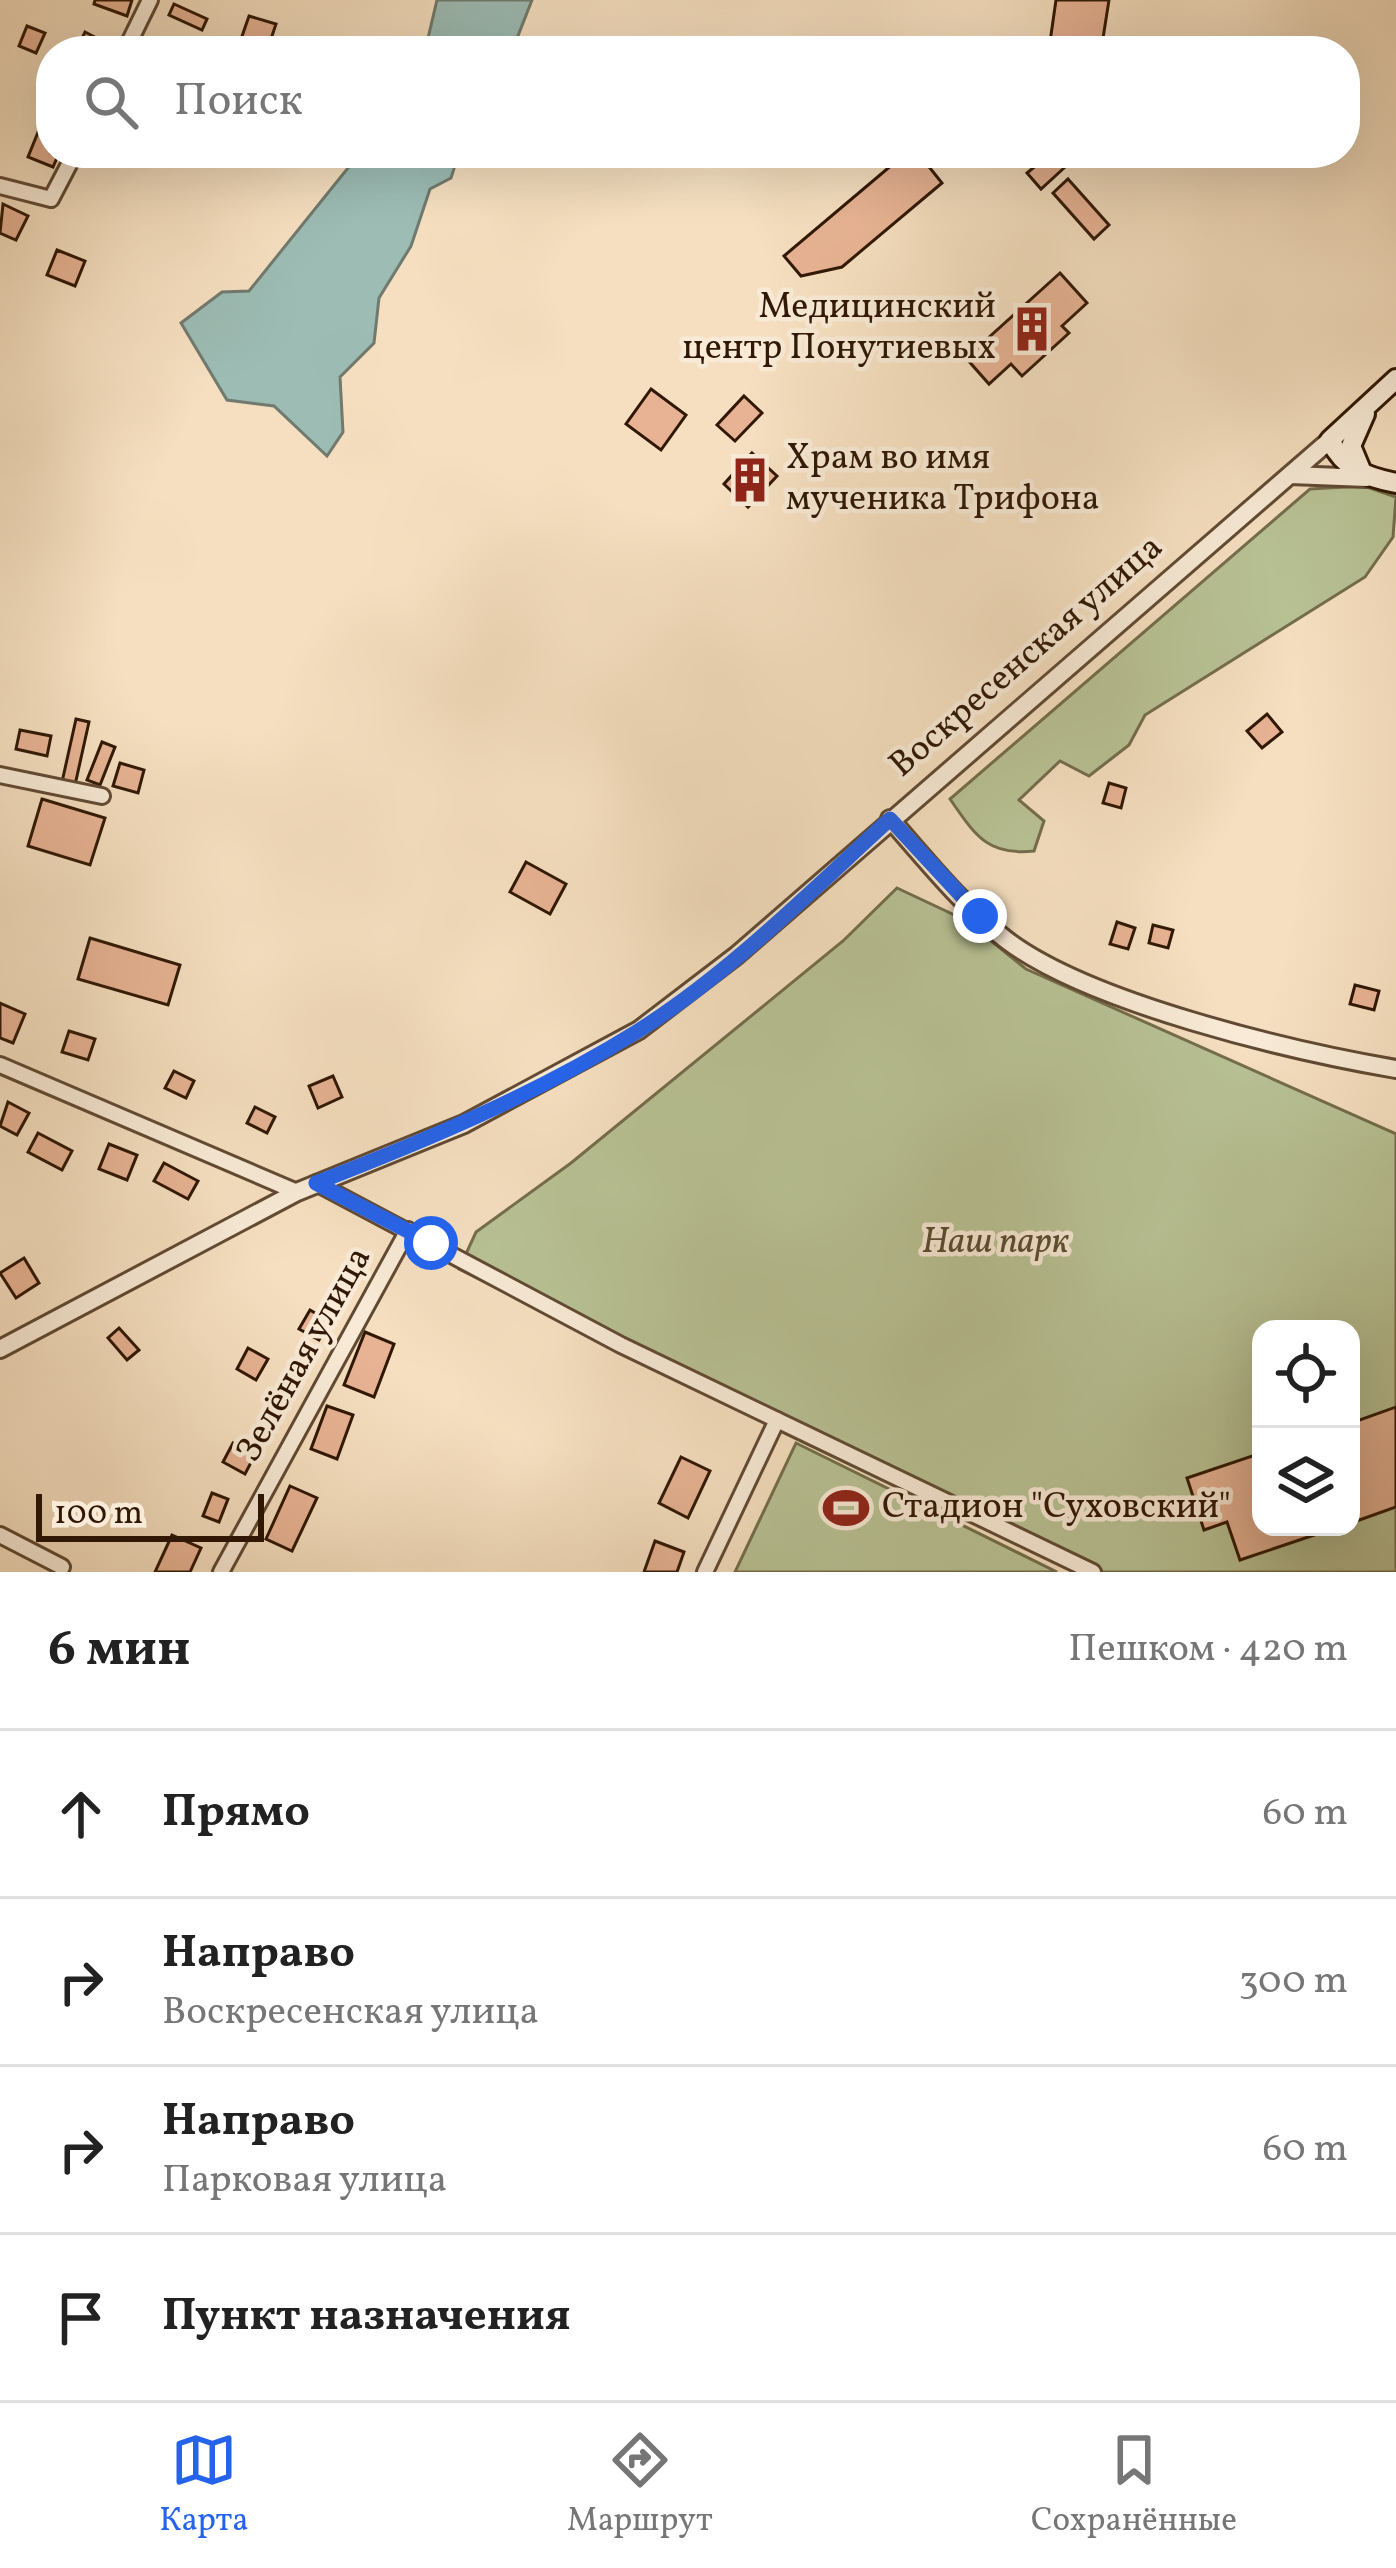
<!DOCTYPE html>
<html lang="ru">
<head>
<meta charset="utf-8">
<style>
	:root { --surface:#fff; --page:#f2f2f2; --text:#222; --muted:#767676; --line:#e0e0e0; --accent:#2563eb }
	body { margin:0; font-family:Vollkorn,serif; background:var(--page); color:var(--text) }
	.controls { position:absolute; right:36px; bottom:36px; display:grid; overflow:hidden; border-radius:24px; box-shadow:0 12px 48px #0002 }
	.controls button { width:108px; height:108px; display:grid; place-items:center; padding:0; border:0; border-bottom:3px solid var(--line); background:var(--surface); color:var(--text); font:60px sans-serif }
	.scale { position:absolute; left:36px; bottom:30px; width:228px; box-sizing:border-box; padding-left:12px; border:6px solid #301804; border-top:0; font-size:33px; line-height:42px; white-space:nowrap; color:#301804; -webkit-text-stroke:9px #f8ead6; paint-order:stroke }
	.stop { position:absolute; width:36px; height:36px; margin:-27px; border:9px solid #2563eb; border-radius:50%; background:#fff }
	.stop.end { background:#2563eb; border-color:#fff; box-shadow:0 3px 12px #0008 }
	.list { margin:0; padding:0; list-style:none }
	h2 { display:flex; justify-content:space-between; align-items:center; height:156px; margin:0; padding:0 48px; font-size:51px }
	h2 small { font-size:39px; font-weight:400; color:var(--muted) }
	.list li { display:grid; grid-template-columns:78px 1fr auto; gap:36px; align-items:center; box-sizing:border-box; height:168px; padding:0 48px; border-top:3px solid var(--line) }
	.list b { display:block; font-size:45px; white-space:nowrap }
	.list p { margin:0; font-size:39px; white-space:nowrap; color:var(--muted) }
	.list em { font-size:39px; font-style:normal; color:var(--muted) }
	.icon { flex:none; width:66px; height:66px; fill:none; stroke:currentColor; stroke-width:2; stroke-linecap:round; stroke-linejoin:round }
	.map { position:relative; flex:none; width:1396px; height:1572px; overflow:hidden }
	.search { position:absolute; background:var(--surface); box-shadow:0 12px 48px #0002; left:36px; right:36px; top:36px; height:132px; display:flex; align-items:center; gap:30px; box-sizing:border-box; padding:0 42px; border-radius:48px; color:var(--muted); font-size:45px }
	.sheet { height:828px; background:var(--surface) }
	nav { display:flex; justify-content:space-around; align-items:center; box-sizing:border-box; height:168px; border-top:3px solid var(--line); background:var(--surface); font-size:33px; color:var(--muted) }
	nav a { display:grid; justify-items:center; gap:6px }
	nav .on { color:var(--accent) }
	.map>svg:first-child { display:block }
	.green { fill:#b8c295; stroke:#746d4c; stroke-width:3; fill-rule:evenodd }
	.water { fill:#9cbcb4; stroke:#717a6e; stroke-width:3 }
	.building { fill:#e7b394; stroke:#301804; stroke-width:3 }
	.lines { fill:none; stroke-linecap:round; stroke-linejoin:round }
	.minor-casing { stroke:#614a33; stroke-width:20 }
	.tertiary-casing { stroke:#614a33; stroke-width:22 }
	.secondary-casing { stroke:#301804; stroke-width:24 }
	.minor { stroke:#f8ead6; stroke-width:14 }
	.tertiary { stroke:#f8ead6; stroke-width:16 }
	.secondary { stroke:#f8ead6; stroke-width:18 }
	.route { stroke:#2563eb; stroke-width:15 }
	.labels { text-anchor:middle; dominant-baseline:central; stroke-width:9; stroke-linejoin:round; paint-order:stroke }
	.poi-label { font-size:36px; fill:#301804; stroke:#f8ead6; text-anchor:start }
	.street-label { font-size:36px; fill:#301804; stroke:#f8ead6 }
	.park-label { font-size:36px; font-style:italic; fill:#594b30; stroke:#f8ead6 }
</style>
</head>
<body>
<div class="map">
<svg width="1396" height="1572" viewBox="0 0 1396 1572">
	<rect width="100%" height="100%" fill="#f5dfc0"/>
	<filter id="stains"><feTurbulence type="fractalNoise" baseFrequency=".00167" numOctaves="4"/><feColorMatrix values="0 0 0 0 .2 0 0 0 0 .09 0 0 0 0 .02 0 0 0 .5 -.17"/></filter>
	<radialGradient id="worn" r=".72"><stop offset=".6" stop-color="#630" stop-opacity="0"/><stop offset="1" stop-color="#630" stop-opacity=".3"/></radialGradient>
	<!-- green -->
	<g class="green">
		<path d="M1364 486 1396 497 1393 537 1365 577 1145 715 1129 745 1089 776 1060 761 1019 800 1044 821 1034 851C987 856 975 835 950 799L1310 489Z"/>
		<path d="M897 888 965 920 1026 969 1396 1134V1572H1076L459 1269 476 1232 571 1163 843 941ZM1261 1329H1351V1527H1261Z"/>
		<polygon points="796,1443 1057,1572 735,1572"/>
	</g>
	<!-- water -->
	<g class="water">
		<polygon points="437,0 532,0 512,51 425,51"/>
		<polygon points="360,153 459,153 451,178 430,189 411,246 379,298 374,343 340,377 343,432 327,456 274,406 227,400 181,323 222,292 249,291"/>
	</g>
	<!-- building -->
	<g class="building">
		<polygon points="95,0 132,0 127,16 94,4"/>
		<polygon points="1056,0 1109,0 1101,51 1049,49"/>
		<polygon points="174,4 207,19 202,30 169,15"/>
		<polygon points="249,16 276,24 267,51 239,45"/>
		<polygon points="27,26 45,33 36,53 19,46"/>
		<polygon points="85,32 114,47 112,51 76,51"/>
		<polygon points="45,115 51,118 51,153 59,153 53,167 28,157"/>
		<polygon points="906,153 918,153 942,183 842,267 801,276 784,256"/>
		<polygon points="1051,153 1064,168 1041,189 1027,173"/>
		<polygon points="1068,179 1109,225 1094,239 1053,193"/>
		<polygon points="3,204 28,216 16,240 0,233"/>
		<polygon points="57,250 85,261 75,286 47,275"/>
		<polygon points="1060,273 1087,303 1062,326 1069,333 1022,376 1011,364 989,384 966,358"/>
		<polygon points="651,389 686,415 661,450 626,424"/>
		<polygon points="744,396 762,413 735,441 717,425"/>
		<polygon points="752,453 777,476 748,507 724,484"/>
		<polygon points="1267,714 1282,732 1262,748 1247,731"/>
		<polygon points="76,719 89,722 75,785 62,782"/>
		<polygon points="20,730 51,736 47,756 16,749"/>
		<polygon points="102,742 115,747 100,785 87,780"/>
		<polygon points="120,763 144,770 138,793 113,786"/>
		<polygon points="1109,783 1126,788 1121,808 1103,803"/>
		<polygon points="42,799 105,818 90,865 28,846"/>
		<polygon points="526,862 566,884 550,914 510,892"/>
		<polygon points="1117,922 1135,928 1128,949 1110,944"/>
		<polygon points="1153,925 1173,930 1168,948 1149,943"/>
		<polygon points="90,938 180,965 168,1005 78,979"/>
		<polygon points="1355,985 1379,991 1374,1010 1350,1004"/>
		<polygon points="0,1003 25,1014 13,1043 0,1038"/>
		<polygon points="69,1031 95,1039 88,1060 62,1052"/>
		<polygon points="174,1071 194,1081 186,1098 165,1088"/>
		<polygon points="333,1076 342,1097 318,1108 309,1086"/>
		<polygon points="8,1102 29,1113 17,1135 0,1126"/>
		<polygon points="255,1107 275,1117 267,1133 247,1123"/>
		<polygon points="38,1133 72,1151 62,1170 28,1152"/>
		<polygon points="109,1144 137,1155 127,1180 99,1169"/>
		<polygon points="164,1163 198,1181 188,1199 154,1181"/>
		<polygon points="24,1258 39,1283 16,1298 0,1273"/>
		<polygon points="310,1310 329,1321 319,1340 299,1329"/>
		<polygon points="119,1328 139,1350 127,1360 108,1338"/>
		<polygon points="365,1332 394,1344 374,1397 344,1385"/>
		<polygon points="248,1348 268,1359 256,1380 237,1369"/>
		<polygon points="327,1406 353,1415 337,1459 311,1449"/>
		<polygon points="1396,1407 1396,1507 1351,1523 1351,1423"/>
		<polygon points="233,1443 255,1455 245,1474 223,1462"/>
		<polygon points="1261,1453 1261,1527 1338,1527 1240,1560 1227,1522 1204,1530 1187,1478"/>
		<polygon points="681,1457 710,1471 688,1518 659,1503"/>
		<polygon points="290,1486 317,1498 292,1551 266,1539"/>
		<polygon points="212,1493 228,1499 219,1522 203,1516"/>
		<polygon points="172,1535 201,1548 190,1572 155,1572"/>
		<polygon points="655,1541 684,1552 677,1572 644,1572"/>
	</g>
	<g class="lines">
		<!-- minor casing -->
		<g class="minor-casing">
			<g id="minor">
				<polyline points="125,51 150,0"/>
				<polyline points="0,186 51,199 75,153"/>
				<polyline points="0,775 102,796"/>
				<polyline points="0,1065 297,1192"/>
				<polyline points="316,1183 621,1345 1093,1572"/>
				<polyline points="0,1535 62,1567"/>
				<polyline points="221,1572 408,1230"/>
				<polyline points="705,1572 777,1420"/>
			</g>
		</g>
		<!-- tertiary casing -->
		<g class="tertiary-casing">
			<g id="tertiary">
				<polyline points="1290,475 1367,478"/>
				<path d="M890 819C926 860 962 905 1005 939 1088 1003 1291 1051 1396 1069"/>
				<polyline points="0,1349 297,1192 464,1124 639,1030 737,955 1330,440"/>
			</g>
		</g>
		<!-- secondary casing -->
		<g class="secondary-casing">
			<g id="secondary">
				<path d="M1396 379 1330 440C1344 469 1366 477 1396 483"/>
				<polyline points="1361,470 1351,446 1365,414"/>
			</g>
		</g>
		<!-- minor -->
		<use href="#minor" class="minor"/>
		<!-- tertiary -->
		<use href="#tertiary" class="tertiary"/>
		<!-- secondary -->
		<use href="#secondary" class="secondary"/>
	</g>
	<g class="lines">
		<!-- route -->
		<path class="route" d="M431 1243 316 1183C427 1140 537 1094 638 1031 730 973 810 892 890 819L980 916"/>
	</g>
	<!-- icons -->
	<defs>
		<g id="building-bare" transform="scale(3.6)"><path d="M-4-6H4V6H1V3H-1V6H-4ZM-2.5-4.3h1.7v1.8h-1.7ZM.8-4.3h1.7v1.8H.8ZM-2.5-1h1.7V.8h-1.7ZM.8-1h1.7V.8H.8Z" fill="#8f2418" stroke="#f8ead6" stroke-width="2.5" paint-order="stroke"/></g>
		<g id="stadium-bare" transform="scale(3.6)"><path d="M0-5a6.5 5 0 1 0 0 10a6.5 5 0 1 0 0-10ZM-3.5-1.8h7v3.6h-7Z" fill="#8f2418" stroke="#f8ead6" stroke-width="2.5" paint-order="stroke"/></g>
	</defs>
	<g fill-rule="evenodd">
		<use href="#building-bare" x="1032" y="329"/>
		<use href="#building-bare" x="750" y="480"/>
		<use href="#stadium-bare" x="846" y="1508"/>
	</g>
	<g class="labels">
		<!-- poi labels -->
		<g class="poi-label">
			<text x="996" y="308" text-anchor="end">Медицинский<tspan x="996" dy="41">центр Понутиевых</tspan></text>
			<text x="786" y="459">Храм во имя<tspan x="786" dy="41">мученика Трифона</tspan></text>
			<text x="882" y="1508">Стадион "Суховский"</text>
		</g>
		<!-- street labels -->
		<g class="street-label">
			<text transform="translate(1027 657) rotate(-41)">Воскресенская улица</text>
			<text transform="translate(305 1355) rotate(-61)">Зелёная улица</text>
		</g>
		<!-- park labels -->
		<g class="park-label">
			<text x="995" y="1243">Наш парк</text>
		</g>
	</g>
	<rect width="100%" height="100%" filter="url(#stains)"/>
	<rect width="100%" height="100%" fill="url(#worn)"/>
</svg>
<div class="controls">
<button><svg class="icon" aria-label="locate" viewBox="0 0 24 24"><circle cx="12" cy="12" r="6"/><path d="M12 2v4M12 18v4M2 12h4M18 12h4"/></svg></button>
<button><svg class="icon" aria-label="layers" viewBox="0 0 24 24"><path d="M12 4l9 5-9 5-9-5zM3 14l9 5 9-5"/></svg></button>
</div>
<div class="scale">100 m</div>
<div class="stop" style="left:431px;top:1243px"></div>
<div class="stop end" style="left:980px;top:916px"></div>
<div class="search"><svg class="icon" aria-label="search" viewBox="0 0 24 24"><circle cx="10" cy="10" r="6"/><path d="M15 15l6 6"/></svg>Поиск</div>
</div>
<section class="sheet">
<h2>6 мин<small>Пешком · 420 m</small></h2>
<ul class="list">
<li><svg class="icon" aria-label="ahead" viewBox="0 0 24 24"><path d="M12 20V5M6 11l6-6 6 6"/></svg><div><b>Прямо</b></div><em>60 m</em></li>
<li><svg class="icon" aria-label="right" viewBox="0 0 24 24"><path d="M7 20v-9h11M14 6l5 5-5 5"/></svg><div><b>Направо</b><p>Воскресенская улица</p></div><em>300 m</em></li>
<li><svg class="icon" aria-label="right" viewBox="0 0 24 24"><path d="M7 20v-9h11M14 6l5 5-5 5"/></svg><div><b>Направо</b><p>Парковая улица</p></div><em>60 m</em></li>
<li><svg class="icon" aria-label="arrive" viewBox="0 0 24 24"><path d="M6 21V4h12l-3 4 3 4H6"/></svg><div><b>Пункт назначения</b></div></li>
</ul>
</section>
<nav>
<a class="on"><svg class="icon" aria-label="map" viewBox="0 0 24 24"><path d="M3 6l6-2 6 2 6-2v14l-6 2-6-2-6 2zM9 4v14M15 6v14"/></svg>Карта</a>
<a><svg class="icon" aria-label="directions" viewBox="0 0 24 24"><path d="M12 3l9 9-9 9-9-9zM9 14v-3h6M13 9l2 2-2 2"/></svg>Маршрут</a>
<a><svg class="icon" aria-label="saved" viewBox="0 0 24 24"><path d="M7 4h10v16l-5-4-5 4z"/></svg>Сохранённые</a>
</nav>
</body>
</html>
